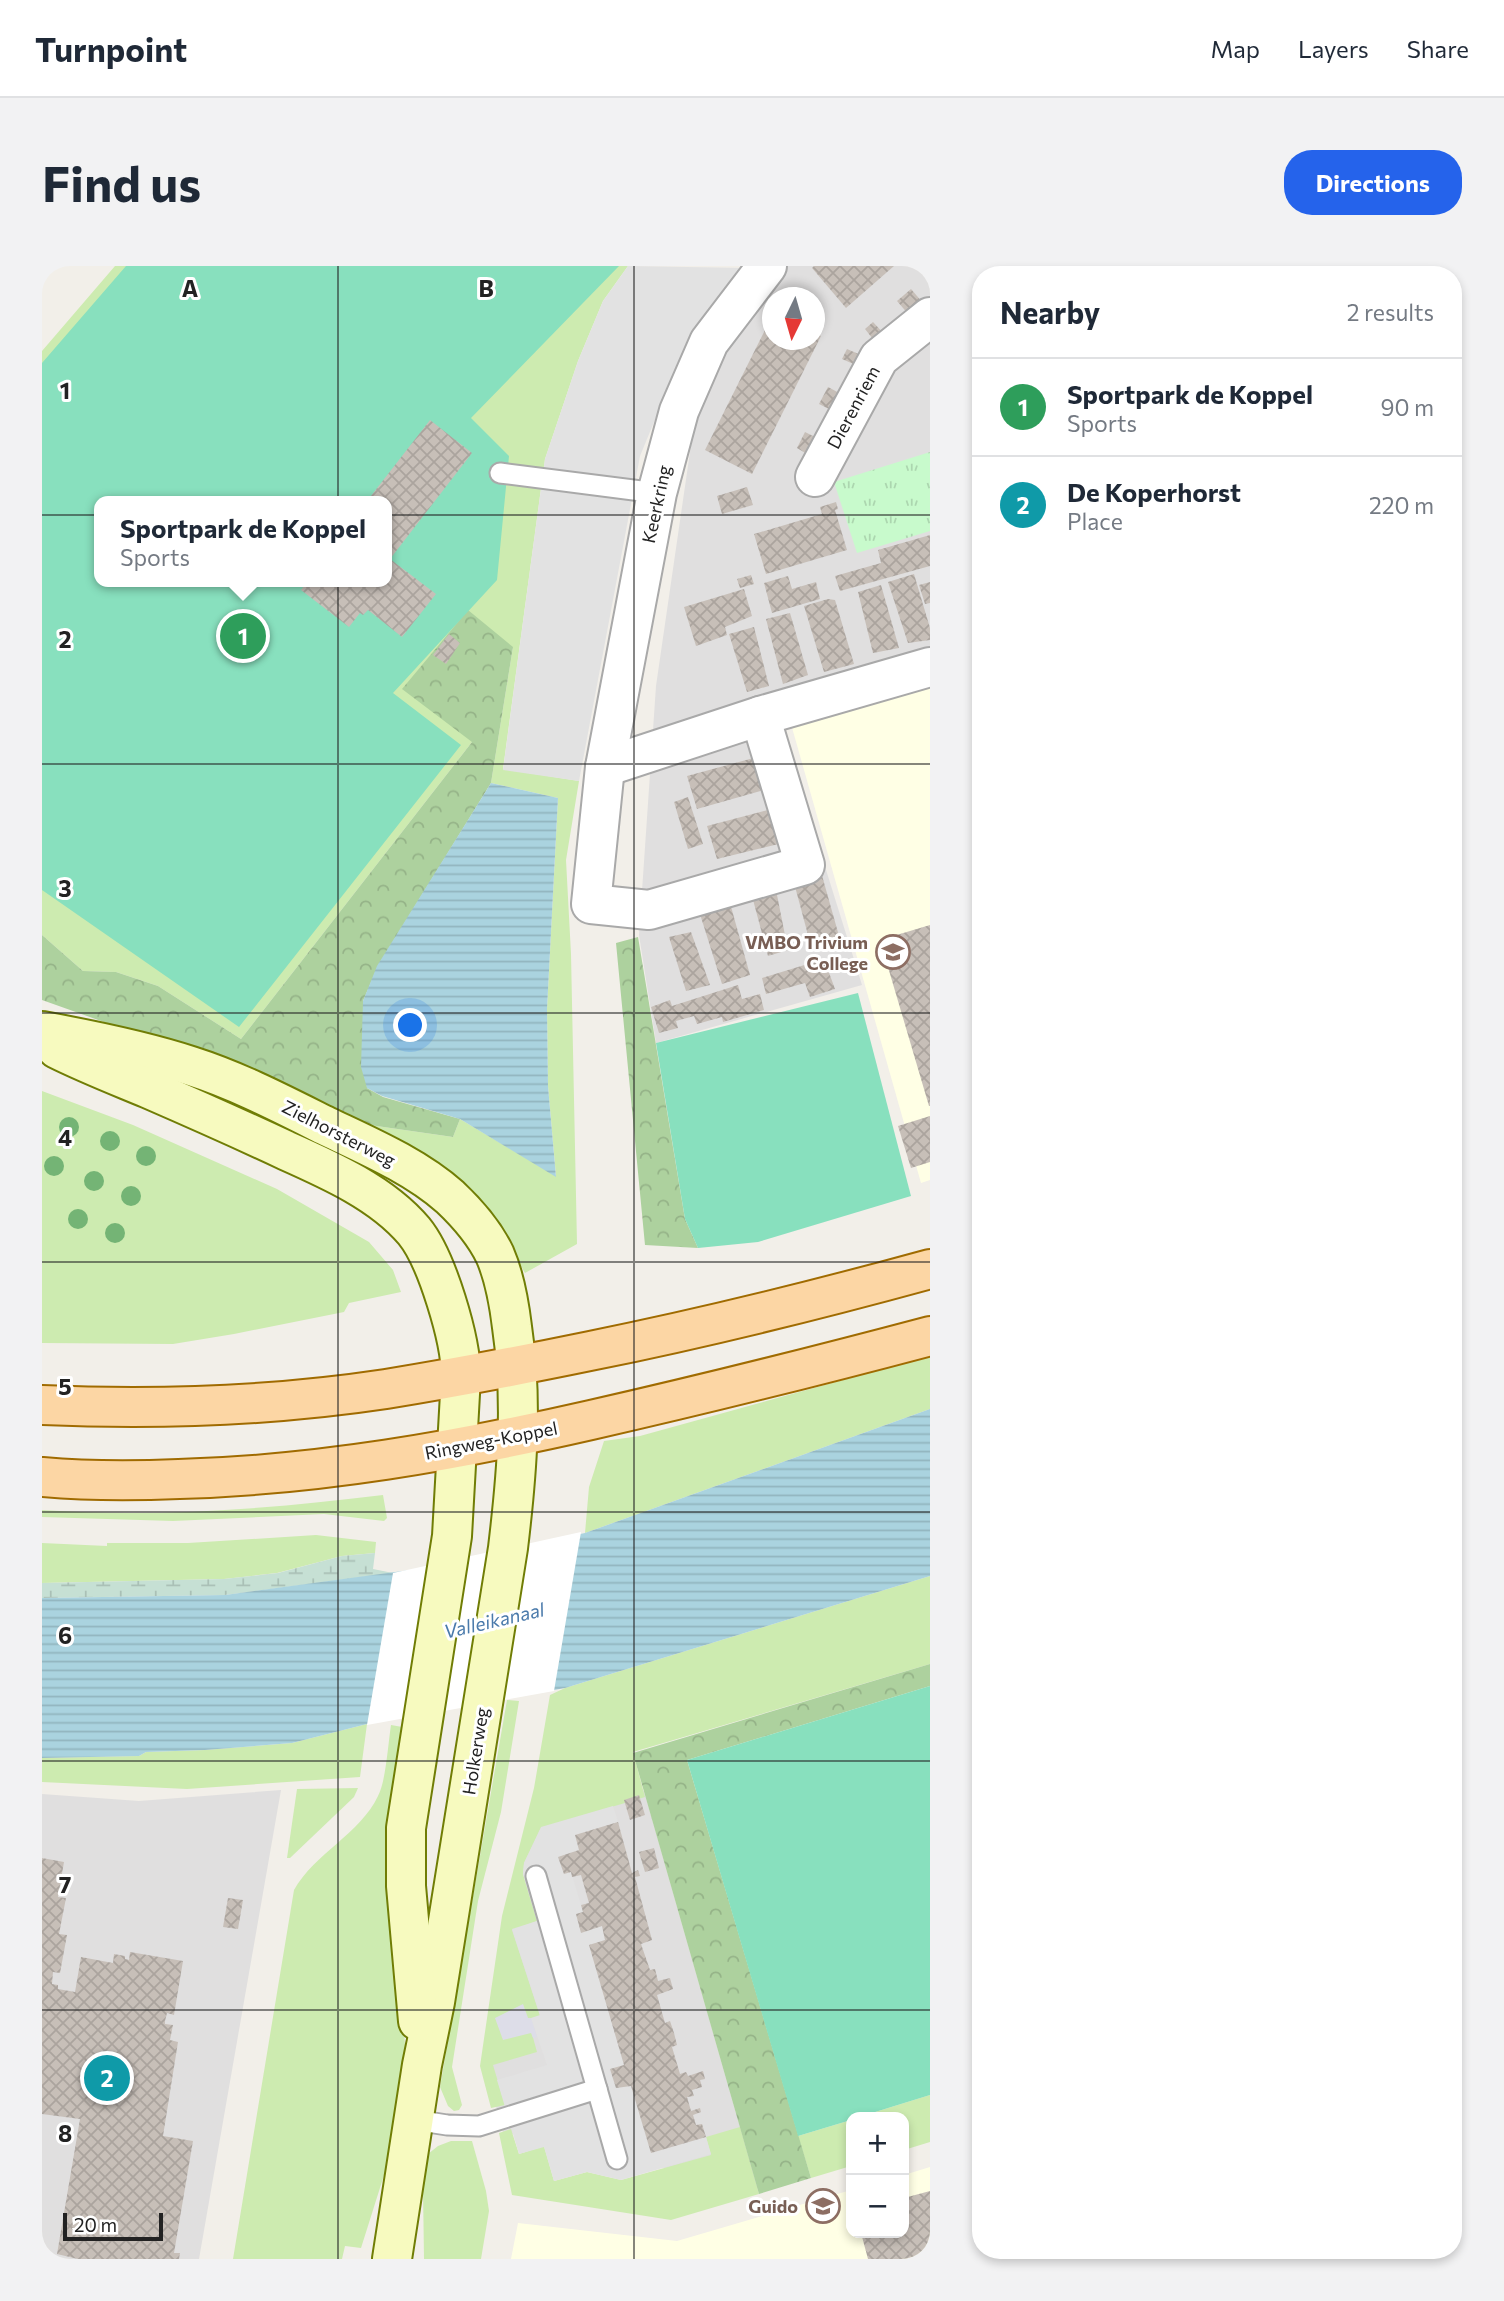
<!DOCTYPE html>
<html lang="en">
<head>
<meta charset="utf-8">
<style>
	:root { --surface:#fff; --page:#f2f2f3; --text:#1f2937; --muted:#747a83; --line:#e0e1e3; --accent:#2563eb }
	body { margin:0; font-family:Commissioner,sans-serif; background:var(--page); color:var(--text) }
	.controls { position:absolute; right:21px; bottom:21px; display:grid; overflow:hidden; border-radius:14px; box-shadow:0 4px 10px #0003 }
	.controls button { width:63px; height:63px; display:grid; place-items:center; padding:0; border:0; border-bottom:2px solid var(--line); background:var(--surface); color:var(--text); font:35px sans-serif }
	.compass { position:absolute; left:720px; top:21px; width:63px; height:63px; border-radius:50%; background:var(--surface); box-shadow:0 4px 10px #0003; rotate:185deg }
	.scale { position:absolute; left:21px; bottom:18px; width:100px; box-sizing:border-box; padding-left:7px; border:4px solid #222; border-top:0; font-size:19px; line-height:24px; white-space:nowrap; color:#222; -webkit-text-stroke:5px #fff; paint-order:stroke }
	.you { position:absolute; left:369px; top:760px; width:24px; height:24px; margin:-18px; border:5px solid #fff; border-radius:50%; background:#1a73e8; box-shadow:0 0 0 10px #1a73e833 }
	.badge { display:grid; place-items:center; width:46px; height:46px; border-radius:50%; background:var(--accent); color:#fff; font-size:23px; font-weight:700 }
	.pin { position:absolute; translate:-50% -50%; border:4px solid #fff; box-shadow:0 2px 7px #0006 }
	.popup { position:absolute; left:52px; top:230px; width:298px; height:91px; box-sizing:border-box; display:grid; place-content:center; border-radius:14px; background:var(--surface); filter:drop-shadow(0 2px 5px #0005); font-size:23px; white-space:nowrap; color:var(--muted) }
	.popup b { font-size:26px; color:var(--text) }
	.popup::after { content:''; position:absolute; left:50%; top:100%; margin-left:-14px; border:14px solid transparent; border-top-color:var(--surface) }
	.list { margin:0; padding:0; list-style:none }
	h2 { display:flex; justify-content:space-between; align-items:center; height:91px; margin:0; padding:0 28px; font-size:30px }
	h2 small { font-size:23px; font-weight:400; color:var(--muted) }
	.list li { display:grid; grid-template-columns:46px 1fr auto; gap:21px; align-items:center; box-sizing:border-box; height:98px; padding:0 28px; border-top:2px solid var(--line) }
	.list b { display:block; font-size:26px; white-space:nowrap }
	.list p { margin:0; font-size:23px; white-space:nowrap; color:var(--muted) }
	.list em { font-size:23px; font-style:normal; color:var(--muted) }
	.map { position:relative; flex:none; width:888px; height:1993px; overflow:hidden; border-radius:28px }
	header { display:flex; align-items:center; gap:42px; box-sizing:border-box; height:98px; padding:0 35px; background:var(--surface); border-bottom:2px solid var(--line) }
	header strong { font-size:33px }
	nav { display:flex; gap:38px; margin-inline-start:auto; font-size:24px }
	.intro { display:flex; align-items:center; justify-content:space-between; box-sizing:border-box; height:168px; padding:0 42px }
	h1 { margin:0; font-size:49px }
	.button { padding:18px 32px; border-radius:28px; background:var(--accent); color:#fff; font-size:24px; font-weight:700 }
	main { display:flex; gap:42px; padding:0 42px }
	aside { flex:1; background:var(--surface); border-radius:28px; box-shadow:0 4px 10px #0003 }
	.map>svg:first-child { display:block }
	.residential { fill:#e0dfdf; fill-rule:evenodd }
	.education { fill:#ffffe5 }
	.grass { fill:#cdebb0; fill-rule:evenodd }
	.forest { fill:url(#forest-crowns) }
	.wetland { fill:url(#wetland-marsh) }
	.park { fill:url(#park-tufts) }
	.pitch { fill:#88e0be; fill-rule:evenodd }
	.parking { fill:#e2e2e2 }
	.plaza { fill:#dddde8 }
	.water { fill:url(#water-rules) }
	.pier { fill:#fff }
	.building { fill:url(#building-cross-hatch) }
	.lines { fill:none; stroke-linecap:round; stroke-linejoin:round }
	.lane-casing { stroke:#a9a9a9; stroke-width:23 }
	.street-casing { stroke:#a9a9a9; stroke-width:42 }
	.secondary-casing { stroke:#707d05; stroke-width:42 }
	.primary-casing { stroke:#a06b00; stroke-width:42 }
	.lane { stroke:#fff; stroke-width:19 }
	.street { stroke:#fff; stroke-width:38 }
	.secondary { stroke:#f7fabf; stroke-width:38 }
	.primary { stroke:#fcd6a4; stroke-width:38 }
	.tree { fill:#74b475 }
	.grid { fill:none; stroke:#222; stroke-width:2; stroke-opacity:0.55 }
	.labels { text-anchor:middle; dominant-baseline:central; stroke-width:6; stroke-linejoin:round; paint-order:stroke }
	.street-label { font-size:18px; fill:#222; stroke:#fff }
	.education-label { font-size:18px; font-weight:bold; fill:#785e54; stroke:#fff; text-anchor:end }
	.water-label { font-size:19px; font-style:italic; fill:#4a7aab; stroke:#fff }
	.grid-label { font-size:23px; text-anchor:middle; font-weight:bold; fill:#222; stroke:#fff; stroke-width:6; stroke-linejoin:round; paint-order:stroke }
</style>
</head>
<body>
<header>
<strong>Turnpoint</strong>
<nav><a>Map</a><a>Layers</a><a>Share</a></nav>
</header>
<div class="intro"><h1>Find us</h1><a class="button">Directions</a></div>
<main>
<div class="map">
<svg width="888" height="1993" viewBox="0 0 888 1993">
	<defs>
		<pattern id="forest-crowns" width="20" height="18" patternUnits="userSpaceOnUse" patternTransform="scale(1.75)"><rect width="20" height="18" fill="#add19e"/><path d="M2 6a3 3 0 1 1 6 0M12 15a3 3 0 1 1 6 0" fill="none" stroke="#95b388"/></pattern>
		<pattern id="wetland-marsh" width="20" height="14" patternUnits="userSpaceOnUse" patternTransform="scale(1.75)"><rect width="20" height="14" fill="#c6e0d4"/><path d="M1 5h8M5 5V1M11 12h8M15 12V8" fill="none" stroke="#aac0b6"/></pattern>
		<pattern id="park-tufts" width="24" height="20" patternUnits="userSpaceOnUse" patternTransform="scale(1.75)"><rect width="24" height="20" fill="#c8facc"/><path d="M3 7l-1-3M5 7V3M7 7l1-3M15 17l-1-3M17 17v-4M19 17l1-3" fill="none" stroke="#acd6af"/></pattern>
		<pattern id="water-rules" width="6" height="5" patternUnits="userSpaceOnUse" patternTransform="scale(1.75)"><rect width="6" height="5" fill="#aad3df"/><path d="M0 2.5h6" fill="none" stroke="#92b5bf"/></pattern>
		<pattern id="building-cross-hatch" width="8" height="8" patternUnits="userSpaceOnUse" patternTransform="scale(1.75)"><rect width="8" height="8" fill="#c7bfb8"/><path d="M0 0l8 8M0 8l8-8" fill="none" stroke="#aba49e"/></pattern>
	</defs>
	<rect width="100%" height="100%" fill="#f2efe9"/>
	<!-- residential -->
	<g class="residential">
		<path d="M744 0H888V388L730 431 820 719 614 777 597 669 614 420 658 117ZM730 32H772V74H730Z"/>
		<polygon points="239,1524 157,1993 0,1993 0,1528 97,1535"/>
		<polygon points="602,1525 698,1861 716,1923 461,1866 443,1799 488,1560"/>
	</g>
	<!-- education -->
	<g class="education">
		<polygon points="888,420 888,914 879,917 749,458"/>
		<polygon points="888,1901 888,1993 469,1993 476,1957 635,1975 809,1924 809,1967 862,1967 862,1909"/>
	</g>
	<!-- grass -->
	<g class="grass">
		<path d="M73 0H586L561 35 536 95 503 193 461 503 537 515 524 594 529 688 535 978 483 1007 470 985 307 856 411 871 418 853 514 910 506 820 505 743 516 532 449 517 471 381 430 476 199 773 116 720 74 706 41 705 0 669V85ZM58 235H344V316H58Z"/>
		<polygon points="0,825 91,859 235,923 327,976 351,1004 359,1026 307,1037 302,1046 192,1068 131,1078 0,1077"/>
		<polygon points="888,1090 888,1143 543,1267 547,1221 562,1175 598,1170"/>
		<path d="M341 1229 345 1252 342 1255 282 1248 131 1255 0 1251V1244C115 1252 227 1243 341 1229Z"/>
		<polygon points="274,1269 334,1276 333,1287 300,1290 235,1307 182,1313 0,1317 0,1277 65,1280 65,1277 146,1277"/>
		<polygon points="888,1310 888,1398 591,1486 603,1531 499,1562 482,1597 481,1608 495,1655 470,1664 498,1750 486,1753 482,1739 495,1786 451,1799 463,1839 449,1842 438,1800 460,1650 492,1522 508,1429 523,1422"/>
		<polygon points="465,1434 477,1435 459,1546 436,1635 410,1801 420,1839 417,1844 412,1845 406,1840 398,1821"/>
		<polygon points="325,1458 318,1511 145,1523 0,1516 0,1492 97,1490 104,1486 163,1484 250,1477"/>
		<path d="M349 1459 366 1462 355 1653 363 1779 361 1807 349 1887 319 1982 303 1980 300 1993H191L252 1624C273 1587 318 1568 336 1530 344 1515 346 1478 349 1459Z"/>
		<polygon points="316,1522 312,1531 248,1592 245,1592 255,1523"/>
		<polygon points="888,1829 888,1876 862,1884 862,1851 817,1851"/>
		<polygon points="809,1854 809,1900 769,1912 756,1870"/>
		<polygon points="698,1861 717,1928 629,1954 470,1929 457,1867 469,1863 477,1888 502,1880 512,1915 545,1906 579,1914 669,1889 664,1871"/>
		<polygon points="409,1875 430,1875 444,1925 447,1945 439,1993 382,1993 381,1923 386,1888 396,1880"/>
	</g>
	<!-- forest -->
	<g class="forest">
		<polygon points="426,344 471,381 449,517 336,700 321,735 325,822 341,831 418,853 411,871 307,856 180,798 0,734 0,669 41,705 74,706 116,720 199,773 430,476 360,423"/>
		<polygon points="596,671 643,953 656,982 603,979 574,677"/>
		<polygon points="888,1398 888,1420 645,1494 769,1912 717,1928 591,1487"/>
	</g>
	<!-- wetland -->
	<polygon class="wetland" points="333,1287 331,1303 351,1307 183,1329 0,1332 0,1317 182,1313 236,1307 300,1290"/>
	<!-- park -->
	<polygon class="park" points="888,186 888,265 815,287 792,216"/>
	<!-- pitch -->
	<g class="pitch">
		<path d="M84 0H577L429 152 467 190 455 314 351 427 419 479 197 761 0 624V97ZM58 235H344V316H58Z"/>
		<polygon points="816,727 869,930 716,976 656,982 643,953 614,777"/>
		<polygon points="888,1420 888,1829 817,1851 809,1851 809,1854 756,1870 645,1494"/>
	</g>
	<!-- parking -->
	<g class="parking">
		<polygon points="586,0 704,2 650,64 598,190 537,515 461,504 503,193 536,95 561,35"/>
		<polygon points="571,1540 576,1556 534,1569 537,1584 516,1591 522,1608 529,1606 541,1646 534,1649 539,1666 560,1660 563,1674 547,1679 582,1799 567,1804 574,1822 589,1820 609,1887 664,1871 669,1888 579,1914 545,1906 512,1915 502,1881 477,1888 455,1814 505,1799 489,1752 498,1749 470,1663 495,1655 481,1608 482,1597 499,1561"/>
	</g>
	<!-- plaza -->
	<polygon class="plaza" points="481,1738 486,1752 489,1752 495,1771 491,1772 489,1767 461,1774 453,1752"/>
	<!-- water -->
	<g class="water">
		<polygon points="449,517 516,532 505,743 506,820 514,911 418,853 340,830 325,822 319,801 321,735 335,700"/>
		<polygon points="888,1143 888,1310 523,1422 325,1458 250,1477 163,1484 104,1486 97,1490 0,1492 0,1332 183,1329 368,1304 543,1267"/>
	</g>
	<!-- pier -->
	<polygon class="pier" points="539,1266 512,1425 325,1459 351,1307"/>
	<!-- building -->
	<g class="building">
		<polygon points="772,0 852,0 804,42 770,2"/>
		<polygon points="869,23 881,37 867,49 855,35"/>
		<polygon points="730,50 730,74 773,74 773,67 779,70 710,208 663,184"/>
		<polygon points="831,56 843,69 834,77 823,63"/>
		<polygon points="805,83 821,90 816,100 800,93"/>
		<polygon points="786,121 801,129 793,146 777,138"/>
		<polygon points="388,154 430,187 348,293 394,328 360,371 326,344 321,349 318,347 307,361 259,324 265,316 345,316 345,235 325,235"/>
		<polygon points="763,166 779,174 770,191 755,182"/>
		<polygon points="705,221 711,239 680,248 675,230"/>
		<polygon points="794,236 796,243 793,244 805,284 724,308 712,268 780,248 778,241"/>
		<polygon points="888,269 888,300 798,325 793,310 839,297 836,284"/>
		<polygon points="872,308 888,362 888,374 866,377 846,316"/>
		<polygon points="709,309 712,318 698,322 695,313"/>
		<polygon points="746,310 750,323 774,316 778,333 730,347 722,317"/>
		<polygon points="888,316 888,337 883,338 877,319"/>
		<polygon points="839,319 857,382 831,387 816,326"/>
		<polygon points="702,323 710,350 683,361 685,369 654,380 642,341"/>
		<polygon points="786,333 793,334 812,398 782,406 762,340"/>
		<polygon points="748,347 766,409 741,418 724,353"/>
		<polygon points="712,361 727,420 705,426 687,368"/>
		<polygon points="407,368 418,377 404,398 391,389"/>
		<polygon points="719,490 729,522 655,543 645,510"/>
		<polygon points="646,531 661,578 646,583 632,536"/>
		<polygon points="726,544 741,577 675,593 665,560"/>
		<polygon points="779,606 799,677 770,684 751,613"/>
		<polygon points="734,624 746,684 726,690 710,630"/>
		<polygon points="688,637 708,709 680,718 657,645"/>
		<polygon points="888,659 888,840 887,840 838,674"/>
		<polygon points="649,666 668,719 644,725 627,671"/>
		<polygon points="782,693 793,723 768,731 763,717 724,728 720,712"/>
		<polygon points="696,719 700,733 718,728 722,744 681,756 680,751 655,758 652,750 634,755 636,762 617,767 609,741 628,734 630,740"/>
		<polygon points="888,850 888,896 869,902 856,860"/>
		<polygon points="597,1529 603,1549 588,1554 582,1534"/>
		<polygon points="576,1556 590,1607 596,1604 598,1610 593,1611 610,1674 599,1678 608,1704 613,1703 616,1715 628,1712 631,1723 615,1729 623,1757 628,1755 632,1767 635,1779 630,1781 638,1808 644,1806 646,1810 661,1805 663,1813 658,1814 660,1821 650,1824 652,1830 645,1831 649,1845 658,1842 659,1846 651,1849 654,1859 660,1858 664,1871 609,1887 589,1820 574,1822 568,1803 582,1799 547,1679 563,1674 560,1660 539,1667 534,1648 541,1646 539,1639 547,1637 539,1609 530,1611 529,1606 522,1608 516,1591 537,1584 533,1569"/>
		<polygon points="612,1582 617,1602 603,1606 597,1586"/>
		<polygon points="0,1592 22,1596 16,1631 24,1632 17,1668 25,1669 18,1707 11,1706 10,1718 16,1719 16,1723 33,1726 39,1691 71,1697 72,1688 83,1690 83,1693 87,1694 88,1686 141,1695 132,1749 125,1747 123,1755 123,1758 131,1759 128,1774 136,1776 121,1870 151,1875 132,1987 138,1987 137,1993 36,1993 15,1988 38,1853 0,1848"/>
		<polygon points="186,1632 201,1634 196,1663 181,1661"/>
		<polygon points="888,1925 888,1993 826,1993 819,1967 862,1967 862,1932"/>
	</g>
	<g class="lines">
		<!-- lane casing -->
		<g class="lane-casing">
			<g id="lane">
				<polyline points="458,207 615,227"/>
				<polyline points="494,1610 575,1893"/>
				<polyline points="373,1854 405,1859 437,1860 555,1823"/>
			</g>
		</g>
		<!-- street casing -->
		<g class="street-casing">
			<g id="street">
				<polyline points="725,0 667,76 637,145 615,227 563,501 549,638 607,644 763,599 718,450 888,401"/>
				<polyline points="773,211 837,92 888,51"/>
				<polyline points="563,501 718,450"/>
			</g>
		</g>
		<!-- secondary casing -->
		<g class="secondary-casing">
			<g id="secondary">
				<path d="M0 765C50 774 100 784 149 800 196 815 240 838 284 860 326 880 373 900 408 931 426 948 442 966 453 989 463 1012 467 1036 470 1061 481 1136 475 1207 466 1282L393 1736 380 1799 350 1993"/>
				<path d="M15 783C45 798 76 810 107 823 153 843 198 863 243 884 288 904 340 927 372 965 395 993 419 1074 419 1110L410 1270 364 1562V1620L376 1755"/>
			</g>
		</g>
		<!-- primary casing -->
		<g class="primary-casing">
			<g id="primary">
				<path d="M0 1139C114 1144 231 1140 344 1123 412 1112 480 1099 548 1085 662 1062 775 1034 888 1003"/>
				<path d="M0 1211C45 1215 92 1215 137 1213 277 1209 413 1185 549 1154 663 1128 775 1100 888 1070"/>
			</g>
		</g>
		<!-- lane -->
		<use href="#lane" class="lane"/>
		<!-- street -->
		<use href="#street" class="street"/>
		<!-- secondary -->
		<use href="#secondary" class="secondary"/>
		<!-- primary -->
		<use href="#primary" class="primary"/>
	</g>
	<!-- trees -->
	<g class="tree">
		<circle cx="27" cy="861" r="10"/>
		<circle cx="68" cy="875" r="10"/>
		<circle cx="104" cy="890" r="10"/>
		<circle cx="12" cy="900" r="10"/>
		<circle cx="52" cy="915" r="10"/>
		<circle cx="89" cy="930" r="10"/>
		<circle cx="36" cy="953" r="10"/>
		<circle cx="73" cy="967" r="10"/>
	</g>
	<!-- grid -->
	<path class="grid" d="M296 0V1993M592 0V1993M0 249H888M0 498H888M0 747H888M0 996H888M0 1246H888M0 1495H888M0 1744H888"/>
	<!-- icons -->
	<defs>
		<g id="school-ring" transform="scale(1.75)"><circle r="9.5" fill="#fff" stroke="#8d6e63" stroke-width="1.5"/><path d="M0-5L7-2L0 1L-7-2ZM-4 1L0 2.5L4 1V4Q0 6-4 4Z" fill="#8d6e63"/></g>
	</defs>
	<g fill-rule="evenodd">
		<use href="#school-ring" x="851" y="686"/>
		<use href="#school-ring" x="781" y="1940"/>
	</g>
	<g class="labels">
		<!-- street labels -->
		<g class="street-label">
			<text transform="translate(811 141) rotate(-62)">Dierenriem</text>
			<text transform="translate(614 238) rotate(-78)">Keerkring</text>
			<text transform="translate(297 867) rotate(27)">Zielhorsterweg</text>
			<text transform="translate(449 1174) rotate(-11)">Ringweg-Koppel</text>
			<text transform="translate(433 1485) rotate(-81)">Holkerweg</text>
		</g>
		<!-- education labels -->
		<g class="education-label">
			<text x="826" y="676">VMBO Trivium<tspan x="826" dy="21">College</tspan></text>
			<text x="756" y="1940">Guido</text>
		</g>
		<!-- water labels -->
		<g class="water-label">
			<text transform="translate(452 1354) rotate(-13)">Valleikanaal</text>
		</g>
	</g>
	<g class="grid-label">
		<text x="148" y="31">A</text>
		<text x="444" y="31">B</text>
		<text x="23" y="133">1</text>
		<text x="23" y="382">2</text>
		<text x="23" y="631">3</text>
		<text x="23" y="880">4</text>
		<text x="23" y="1129">5</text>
		<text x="23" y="1378">6</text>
		<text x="23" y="1627">7</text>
		<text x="23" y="1876">8</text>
	</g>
</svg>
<div class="controls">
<button>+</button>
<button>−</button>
</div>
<svg class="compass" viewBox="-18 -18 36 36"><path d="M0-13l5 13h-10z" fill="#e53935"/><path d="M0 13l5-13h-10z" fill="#747a83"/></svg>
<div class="scale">20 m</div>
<div class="you"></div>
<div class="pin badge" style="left:201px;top:370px;background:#2e9e5b">1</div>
<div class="popup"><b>Sportpark de Koppel</b>Sports</div>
<div class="pin badge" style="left:65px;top:1812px;background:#0f9aa8">2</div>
</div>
<aside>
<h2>Nearby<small>2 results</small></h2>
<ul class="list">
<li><span class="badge" style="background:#2e9e5b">1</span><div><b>Sportpark de Koppel</b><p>Sports</p></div><em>90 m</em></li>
<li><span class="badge" style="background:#0f9aa8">2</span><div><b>De Koperhorst</b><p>Place</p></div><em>220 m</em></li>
</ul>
</aside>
</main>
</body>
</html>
